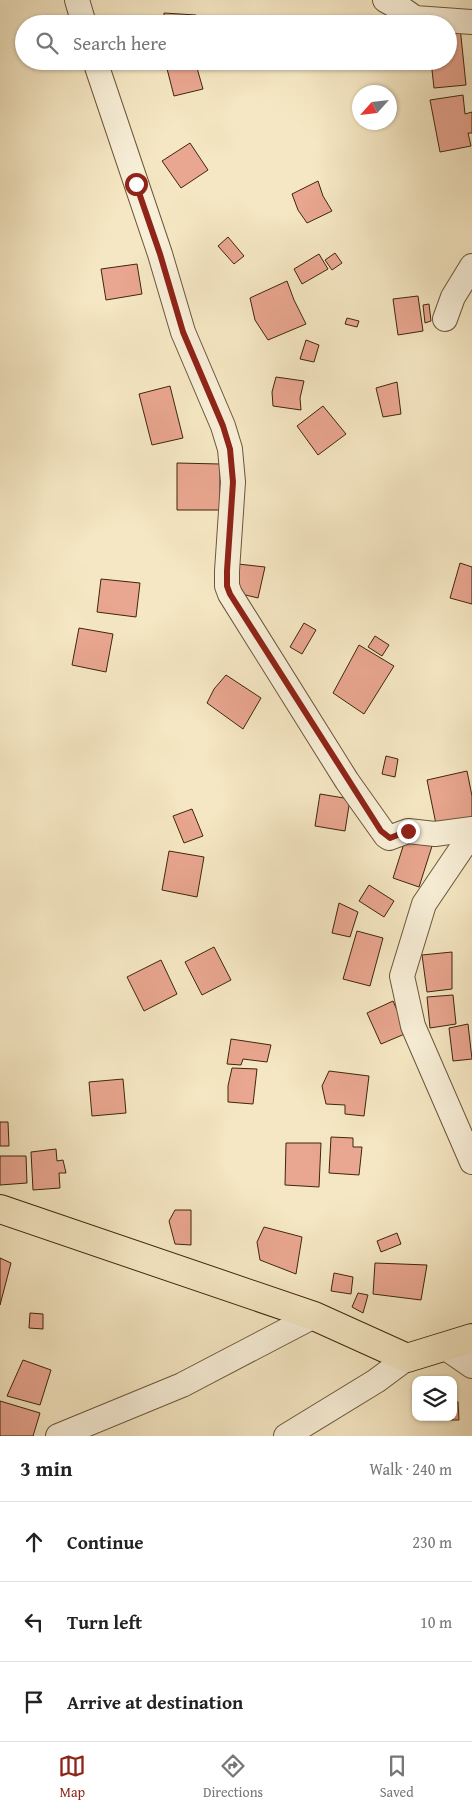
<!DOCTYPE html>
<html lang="en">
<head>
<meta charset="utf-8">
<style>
	:root { --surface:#fff; --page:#f2f2f2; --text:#222; --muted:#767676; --line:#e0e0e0; --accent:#8f2418 }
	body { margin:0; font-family:"Gentium Book Plus",serif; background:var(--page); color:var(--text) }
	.controls { position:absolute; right:15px; bottom:15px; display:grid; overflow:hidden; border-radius:10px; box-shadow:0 1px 4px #0004 }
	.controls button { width:45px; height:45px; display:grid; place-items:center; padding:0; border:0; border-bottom:1px solid var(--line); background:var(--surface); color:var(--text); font:25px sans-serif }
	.compass { position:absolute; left:352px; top:85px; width:45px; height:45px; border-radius:50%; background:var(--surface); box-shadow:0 1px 4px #0004; rotate:243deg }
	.stop { position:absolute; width:15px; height:15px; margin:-11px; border:4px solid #8f2418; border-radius:50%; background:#fff }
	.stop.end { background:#8f2418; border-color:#fff; box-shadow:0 1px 5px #0008 }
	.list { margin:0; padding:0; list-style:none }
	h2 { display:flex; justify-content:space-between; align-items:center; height:65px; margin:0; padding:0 20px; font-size:21px }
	h2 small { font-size:16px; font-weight:400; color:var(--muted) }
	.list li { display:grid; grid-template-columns:32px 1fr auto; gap:15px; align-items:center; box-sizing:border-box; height:80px; padding:0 20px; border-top:1px solid var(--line) }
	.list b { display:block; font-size:19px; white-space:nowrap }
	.list em { font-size:16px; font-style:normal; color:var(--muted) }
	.icon { flex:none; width:28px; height:28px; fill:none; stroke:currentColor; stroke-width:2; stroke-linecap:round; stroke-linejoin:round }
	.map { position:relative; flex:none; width:472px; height:1436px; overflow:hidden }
	.search { position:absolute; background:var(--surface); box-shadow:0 1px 4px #0004; left:15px; right:15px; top:15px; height:55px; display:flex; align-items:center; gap:12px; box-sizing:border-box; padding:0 18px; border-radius:28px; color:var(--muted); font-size:19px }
	.sheet { height:305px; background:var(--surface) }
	nav { display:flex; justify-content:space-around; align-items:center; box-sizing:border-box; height:70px; border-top:1px solid var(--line); background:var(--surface); font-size:14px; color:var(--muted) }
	nav a { display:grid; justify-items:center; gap:2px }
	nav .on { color:var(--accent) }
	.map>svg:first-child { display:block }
	.building { fill:#e9a690; stroke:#3e260b }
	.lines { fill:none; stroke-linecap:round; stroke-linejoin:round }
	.street-casing { stroke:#6c5639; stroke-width:26 }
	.primary-casing { stroke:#3e260b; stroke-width:30 }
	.street { stroke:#f8efd8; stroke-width:24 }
	.primary { stroke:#f5e7c3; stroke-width:28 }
	.route { stroke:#8f2418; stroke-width:6 }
</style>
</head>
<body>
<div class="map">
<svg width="472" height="1436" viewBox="0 0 472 1436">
	<rect width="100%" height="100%" fill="#f5e7c3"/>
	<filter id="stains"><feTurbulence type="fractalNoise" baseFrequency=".004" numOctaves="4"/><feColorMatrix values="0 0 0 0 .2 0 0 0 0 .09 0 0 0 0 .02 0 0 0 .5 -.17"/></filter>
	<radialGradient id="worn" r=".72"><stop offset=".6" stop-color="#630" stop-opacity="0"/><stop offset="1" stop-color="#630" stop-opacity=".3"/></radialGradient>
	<!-- building -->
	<g class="building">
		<polygon points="164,13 196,15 196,24 164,24"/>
		<polygon points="460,27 466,85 434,88 431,61 448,61 448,29"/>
		<polygon points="165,61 195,61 203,89 174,96"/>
		<polygon points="463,95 465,114 472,112 472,133 468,133 471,146 440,152 430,100"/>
		<polygon points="190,143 208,170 181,188 162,161"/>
		<polygon points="318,181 323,196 332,211 307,223 298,210 292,194"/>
		<polygon points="228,237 244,256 234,264 218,246"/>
		<polygon points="335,253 342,263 332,270 325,260"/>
		<polygon points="319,254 328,269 302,284 294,269"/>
		<polygon points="137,264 142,294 106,300 101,269"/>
		<polygon points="287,281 294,300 306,324 268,340 255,320 250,298"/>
		<polygon points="418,296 423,331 398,335 393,299"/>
		<polygon points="429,304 431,321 425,323 423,305"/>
		<polygon points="347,318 359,321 357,327 345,324"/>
		<polygon points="306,340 319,345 314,362 300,359"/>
		<polygon points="276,377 304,381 300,398 301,410 273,406 272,392"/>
		<polygon points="397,382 401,414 383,417 376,388"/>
		<polygon points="170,386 183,438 152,445 139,394"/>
		<polygon points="323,406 346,434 318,455 297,426"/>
		<polygon points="177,463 220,464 220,510 177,510"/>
		<polygon points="460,563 472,567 472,604 450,598"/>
		<polygon points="238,564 265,567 258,598 233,592"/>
		<polygon points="101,579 140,583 136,617 97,612"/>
		<polygon points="304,623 316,630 302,654 290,647"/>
		<polygon points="79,628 113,634 106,672 72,665"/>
		<polygon points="375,636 389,645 382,656 368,647"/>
		<polygon points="359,645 394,666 364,714 333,693"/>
		<polygon points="226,675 261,698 243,729 207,703 214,689"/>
		<polygon points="386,756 398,759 395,777 382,774"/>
		<polygon points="467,771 472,796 472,822 437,829 427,780"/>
		<polygon points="320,794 350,799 345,831 315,826"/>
		<polygon points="192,809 203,836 184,843 173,816"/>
		<polygon points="407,834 433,843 419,887 393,878"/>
		<polygon points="169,851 204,857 197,897 162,890"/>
		<polygon points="369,885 394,901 384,917 359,901"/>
		<polygon points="339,903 358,912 350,937 332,933"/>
		<polygon points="357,931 383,938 370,986 343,979"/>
		<polygon points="214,947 231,980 202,995 185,962"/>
		<polygon points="452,952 452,989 427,992 422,955"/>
		<polygon points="161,960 177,994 144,1011 127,977"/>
		<polygon points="453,995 456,1024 430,1028 427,997"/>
		<polygon points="393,1001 407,1033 381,1044 367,1013"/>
		<polygon points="468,1024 472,1059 453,1061 449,1028"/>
		<polygon points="231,1039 271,1045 267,1062 243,1059 241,1065 227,1064"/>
		<polygon points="232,1068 257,1069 253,1104 228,1102 228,1086"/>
		<polygon points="329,1071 369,1076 364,1116 345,1114 345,1105 326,1104 322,1086"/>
		<polygon points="123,1079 126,1113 92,1116 89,1082"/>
		<polygon points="0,1122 8,1122 9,1146 0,1146"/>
		<polygon points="331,1137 353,1138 353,1147 362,1147 359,1175 329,1173"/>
		<polygon points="286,1143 321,1143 319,1187 285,1185"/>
		<polygon points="56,1149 57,1161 63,1160 66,1173 59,1173 60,1188 33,1190 31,1152"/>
		<polygon points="0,1156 26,1156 27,1183 0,1185"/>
		<polygon points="175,1210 191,1210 191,1245 175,1244 169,1221"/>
		<polygon points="264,1227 302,1237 296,1274 260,1260 257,1242"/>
		<polygon points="397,1233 401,1244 381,1252 377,1241"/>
		<polygon points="0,1258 11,1263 0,1305"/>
		<polygon points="375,1263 427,1265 421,1300 373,1294"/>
		<polygon points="334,1273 353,1277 351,1294 331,1291"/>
		<polygon points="358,1293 368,1295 363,1313 352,1307"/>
		<polygon points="30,1313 43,1314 43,1329 29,1328"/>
		<polygon points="23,1360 51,1370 40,1405 7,1396"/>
		<polygon points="0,1401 40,1413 33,1436 0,1436"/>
		<polygon points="453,1402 458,1402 459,1420 440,1420 440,1417 453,1417"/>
	</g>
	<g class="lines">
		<!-- street casing -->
		<g class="street-casing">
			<g id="street">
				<polyline points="77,0 84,24"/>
				<polyline points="385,0 405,11 415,18 472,22"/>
				<polyline points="95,61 160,254 183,332 223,426 230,449 233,482 227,571 227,586 230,594 347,781 386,836 389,838 408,831 435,834 472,829"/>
				<polyline points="445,319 453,297 472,266"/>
				<polyline points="472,833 424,904 402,976 413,1026 472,1162"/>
				<polyline points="443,1346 472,1366"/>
				<polyline points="58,1436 182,1385 314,1316"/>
				<polyline points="286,1436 376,1381 407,1358"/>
			</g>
		</g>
		<!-- primary casing -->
		<g class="primary-casing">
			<polyline id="primary" points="0,1209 314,1316 407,1358 472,1338"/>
		</g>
		<!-- street -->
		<use href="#street" class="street"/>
		<!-- primary -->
		<use href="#primary" class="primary"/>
	</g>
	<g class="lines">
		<!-- route -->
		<polyline class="route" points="136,184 160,254 183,332 223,426 230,449 233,482 227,571 227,586 230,594 381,831 390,838 408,831"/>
	</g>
	<rect width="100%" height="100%" filter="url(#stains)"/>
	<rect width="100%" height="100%" fill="url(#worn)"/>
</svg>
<div class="controls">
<button><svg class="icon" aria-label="layers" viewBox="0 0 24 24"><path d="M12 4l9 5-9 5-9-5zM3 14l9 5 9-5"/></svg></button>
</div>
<svg class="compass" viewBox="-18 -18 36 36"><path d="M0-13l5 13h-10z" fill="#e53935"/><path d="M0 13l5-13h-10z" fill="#767676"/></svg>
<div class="stop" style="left:136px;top:184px"></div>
<div class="stop end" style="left:408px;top:831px"></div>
<div class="search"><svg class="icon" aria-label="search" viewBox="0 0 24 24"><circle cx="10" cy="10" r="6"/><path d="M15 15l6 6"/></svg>Search here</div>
</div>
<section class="sheet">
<h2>3 min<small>Walk · 240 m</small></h2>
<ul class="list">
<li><svg class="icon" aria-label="ahead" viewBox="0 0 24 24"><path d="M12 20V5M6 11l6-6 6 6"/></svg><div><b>Continue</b></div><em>230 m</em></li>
<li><svg class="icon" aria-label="left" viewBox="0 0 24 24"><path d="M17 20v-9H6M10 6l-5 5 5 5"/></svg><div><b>Turn left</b></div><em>10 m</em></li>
<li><svg class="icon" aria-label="arrive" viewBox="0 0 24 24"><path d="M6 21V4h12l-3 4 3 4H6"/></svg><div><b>Arrive at destination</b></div></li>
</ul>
</section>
<nav>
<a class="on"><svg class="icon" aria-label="map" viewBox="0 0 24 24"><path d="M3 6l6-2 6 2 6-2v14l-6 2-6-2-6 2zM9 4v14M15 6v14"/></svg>Map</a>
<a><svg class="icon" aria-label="directions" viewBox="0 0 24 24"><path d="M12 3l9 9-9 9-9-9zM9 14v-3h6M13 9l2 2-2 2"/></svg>Directions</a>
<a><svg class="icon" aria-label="saved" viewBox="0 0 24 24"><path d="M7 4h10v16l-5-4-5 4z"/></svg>Saved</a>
</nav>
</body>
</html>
